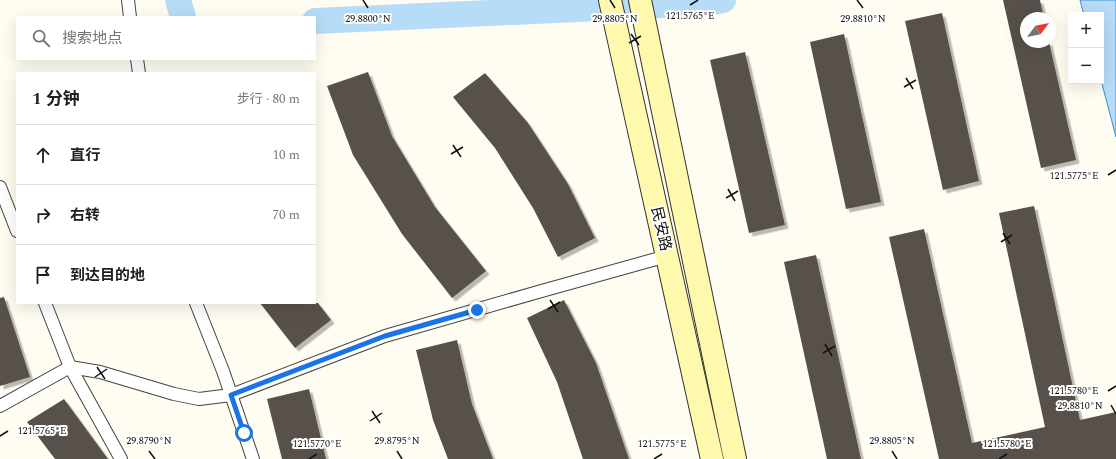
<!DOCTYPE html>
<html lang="zh">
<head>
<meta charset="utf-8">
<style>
	:root { --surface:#fff; --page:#f6f6f6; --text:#202124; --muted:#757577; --line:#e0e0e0 }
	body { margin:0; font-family:Spectral,"Noto Sans SC",serif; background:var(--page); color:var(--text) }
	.controls { position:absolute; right:12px; top:12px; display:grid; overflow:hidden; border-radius:0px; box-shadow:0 4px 16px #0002 }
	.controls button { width:36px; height:36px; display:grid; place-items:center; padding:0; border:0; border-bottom:1px solid var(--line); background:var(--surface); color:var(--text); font:20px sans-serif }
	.compass { position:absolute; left:1020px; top:12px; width:36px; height:36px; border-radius:50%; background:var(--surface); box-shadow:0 4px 16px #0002; rotate:58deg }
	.stop { position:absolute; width:12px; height:12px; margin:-9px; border:3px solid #1a73e8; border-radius:50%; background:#fff }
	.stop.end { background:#1a73e8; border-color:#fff; box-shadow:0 1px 4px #0008 }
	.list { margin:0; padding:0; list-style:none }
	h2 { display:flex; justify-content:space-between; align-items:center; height:52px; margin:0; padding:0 16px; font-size:17px }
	h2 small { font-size:13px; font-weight:400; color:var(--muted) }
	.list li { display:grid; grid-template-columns:26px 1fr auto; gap:12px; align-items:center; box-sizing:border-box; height:60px; padding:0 16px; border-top:1px solid var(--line) }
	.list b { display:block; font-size:15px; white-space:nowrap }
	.list em { font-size:13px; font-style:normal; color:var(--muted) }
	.icon { flex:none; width:22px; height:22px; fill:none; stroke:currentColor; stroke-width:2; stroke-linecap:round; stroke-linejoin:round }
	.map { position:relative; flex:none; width:1116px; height:459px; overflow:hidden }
	.search { position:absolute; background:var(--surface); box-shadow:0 4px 16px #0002; left:16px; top:16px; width:300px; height:44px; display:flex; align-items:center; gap:10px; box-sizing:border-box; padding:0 14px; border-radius:0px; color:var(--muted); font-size:15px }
	.panel { position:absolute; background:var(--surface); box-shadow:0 4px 16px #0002; left:16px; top:72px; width:300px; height:232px; border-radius:0px }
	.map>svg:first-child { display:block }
	.water { fill:#b6dcf7; stroke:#3c8ed0 }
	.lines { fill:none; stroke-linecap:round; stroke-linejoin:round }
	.canal { stroke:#b6dcf7; stroke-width:26 }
	.building { fill:#59514c; filter:url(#shadow) }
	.lane-casing { stroke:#434343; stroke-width:14 }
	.secondary-casing { stroke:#323232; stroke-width:24 }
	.lane { stroke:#fff; stroke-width:12 }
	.secondary { stroke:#fff9ad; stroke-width:22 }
	.route { stroke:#1a73e8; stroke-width:5 }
	.ticks { fill:none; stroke:#101010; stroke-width:1.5 }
	.labels { text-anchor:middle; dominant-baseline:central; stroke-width:4; stroke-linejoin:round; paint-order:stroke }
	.street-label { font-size:15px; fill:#101010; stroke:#fff }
	.ticks-label { font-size:10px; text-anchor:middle; fill:#101010; stroke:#fff; stroke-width:4; stroke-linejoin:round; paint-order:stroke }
</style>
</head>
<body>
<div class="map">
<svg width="1116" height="459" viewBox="0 0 1116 459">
	<defs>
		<filter id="shadow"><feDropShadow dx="3.5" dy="3.5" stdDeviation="0" flood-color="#0004"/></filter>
	</defs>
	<rect width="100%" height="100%" fill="#fffdf2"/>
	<!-- water -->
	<polygon class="water" points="1080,0 1116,0 1116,137 1101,80 1101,15 1084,15"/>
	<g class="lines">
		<!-- canal -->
		<g class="canal">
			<polyline points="178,0 183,17"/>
			<polyline points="315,21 707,3 723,0"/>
		</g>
	</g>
	<!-- building -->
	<g class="building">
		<polygon points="1003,0 1040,0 1044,18 1026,18 1026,42 1049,42 1076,160 1041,168"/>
		<polygon points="942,13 979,181 943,190 905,21"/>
		<polygon points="844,34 881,202 846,209 810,42"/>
		<polygon points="745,52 785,225 749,233 710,60"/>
		<polygon points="368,72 392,136 435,207 486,271 452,298 402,234 353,155 327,86"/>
		<polygon points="485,73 528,123 568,184 595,238 558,257 533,208 495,148 453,97"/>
		<polygon points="1034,206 1080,420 1116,412 1116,459 939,459 889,237 924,229 972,443 1045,427 999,213"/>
		<polygon points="816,255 861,459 827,459 784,262"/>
		<polygon points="4,297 30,377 0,386 0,298"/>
		<polygon points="564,300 596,363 629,459 583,459 557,382 527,318"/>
		<polygon points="260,303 318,303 331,320 295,348"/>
		<polygon points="457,340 472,404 493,459 448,459 433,420 416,350"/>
		<polygon points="309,389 326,459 282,459 267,399"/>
		<polygon points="64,399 108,459 55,459 27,422"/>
	</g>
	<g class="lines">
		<!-- lane casing -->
		<g class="lane-casing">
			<g id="lane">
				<polyline points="128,0 130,17"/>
				<polyline points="137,59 139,73"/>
				<polyline points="0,187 17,231"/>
				<polyline points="45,303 70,367 121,459"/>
				<polyline points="196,303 223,371 253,459"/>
				<polyline points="0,406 70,367 100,372 174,394 199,399 231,395 385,336 538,292 667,256"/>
			</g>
		</g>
		<!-- secondary casing -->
		<g class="secondary-casing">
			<g id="secondary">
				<polyline points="610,0 712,459"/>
				<polyline points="640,0 735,459"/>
			</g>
		</g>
		<!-- lane -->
		<use href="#lane" class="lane"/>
		<!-- secondary -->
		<use href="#secondary" class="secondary"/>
	</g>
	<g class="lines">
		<!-- route -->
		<polyline class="route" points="244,433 231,395 385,336 477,310"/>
	</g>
	<!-- ticks -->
	<path class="ticks" d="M363 0 368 8M610 0 615 8M857 0 863 8M690 5 698 0M631 34 639 45M629 43 641 36M906 78 913 89M904 87 916 80M453 145 461 157M451 154 463 147M1108 175 1116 170M728 189 735 201M726 198 738 191M1003 233 1010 244M1001 242 1012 235M550 300 558 312M548 309 560 302M825 344 832 356M823 353 835 346M97 367 105 379M95 377 107 369M1108 391 1116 386M1111 405 1116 414M372 411 380 423M370 421 382 413M0 436 8 431M149 451 155 459M397 451 402 459M892 451 897 459M309 459 317 454M654 459 662 454M999 459 1007 454"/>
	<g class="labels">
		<!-- street labels -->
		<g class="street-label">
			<text transform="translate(661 229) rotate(77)">民安路</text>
		</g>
	</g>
	<g class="ticks-label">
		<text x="690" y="19">121.5765°E</text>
		<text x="368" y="22">29.8800°N</text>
		<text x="863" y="22">29.8810°N</text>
		<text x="615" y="22">29.8805°N</text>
		<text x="1074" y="179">121.5775°E</text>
		<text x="1074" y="394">121.5780°E</text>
		<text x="1080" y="409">29.8810°N</text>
		<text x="42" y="434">121.5765°E</text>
		<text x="149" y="444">29.8790°N</text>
		<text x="397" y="444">29.8795°N</text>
		<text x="892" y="444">29.8805°N</text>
		<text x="317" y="447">121.5770°E</text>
		<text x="662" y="447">121.5775°E</text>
		<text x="1007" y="447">121.5780°E</text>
	</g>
</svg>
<div class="controls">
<button>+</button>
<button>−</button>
</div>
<svg class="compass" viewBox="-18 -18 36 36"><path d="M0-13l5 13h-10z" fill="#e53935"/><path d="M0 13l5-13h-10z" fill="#757577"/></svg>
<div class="stop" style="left:244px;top:433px"></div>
<div class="stop end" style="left:477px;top:310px"></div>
<div class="search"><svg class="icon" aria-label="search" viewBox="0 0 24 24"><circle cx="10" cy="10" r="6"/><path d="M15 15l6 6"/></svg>搜索地点</div>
<section class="panel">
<h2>1 分钟<small>步行 · 80 m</small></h2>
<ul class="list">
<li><svg class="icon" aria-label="ahead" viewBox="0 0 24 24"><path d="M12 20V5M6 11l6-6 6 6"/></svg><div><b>直行</b></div><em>10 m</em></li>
<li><svg class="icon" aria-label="right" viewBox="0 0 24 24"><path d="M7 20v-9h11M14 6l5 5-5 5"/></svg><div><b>右转</b></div><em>70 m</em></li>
<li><svg class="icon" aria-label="arrive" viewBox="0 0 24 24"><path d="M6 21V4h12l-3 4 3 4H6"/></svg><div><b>到达目的地</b></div></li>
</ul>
</section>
</div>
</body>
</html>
